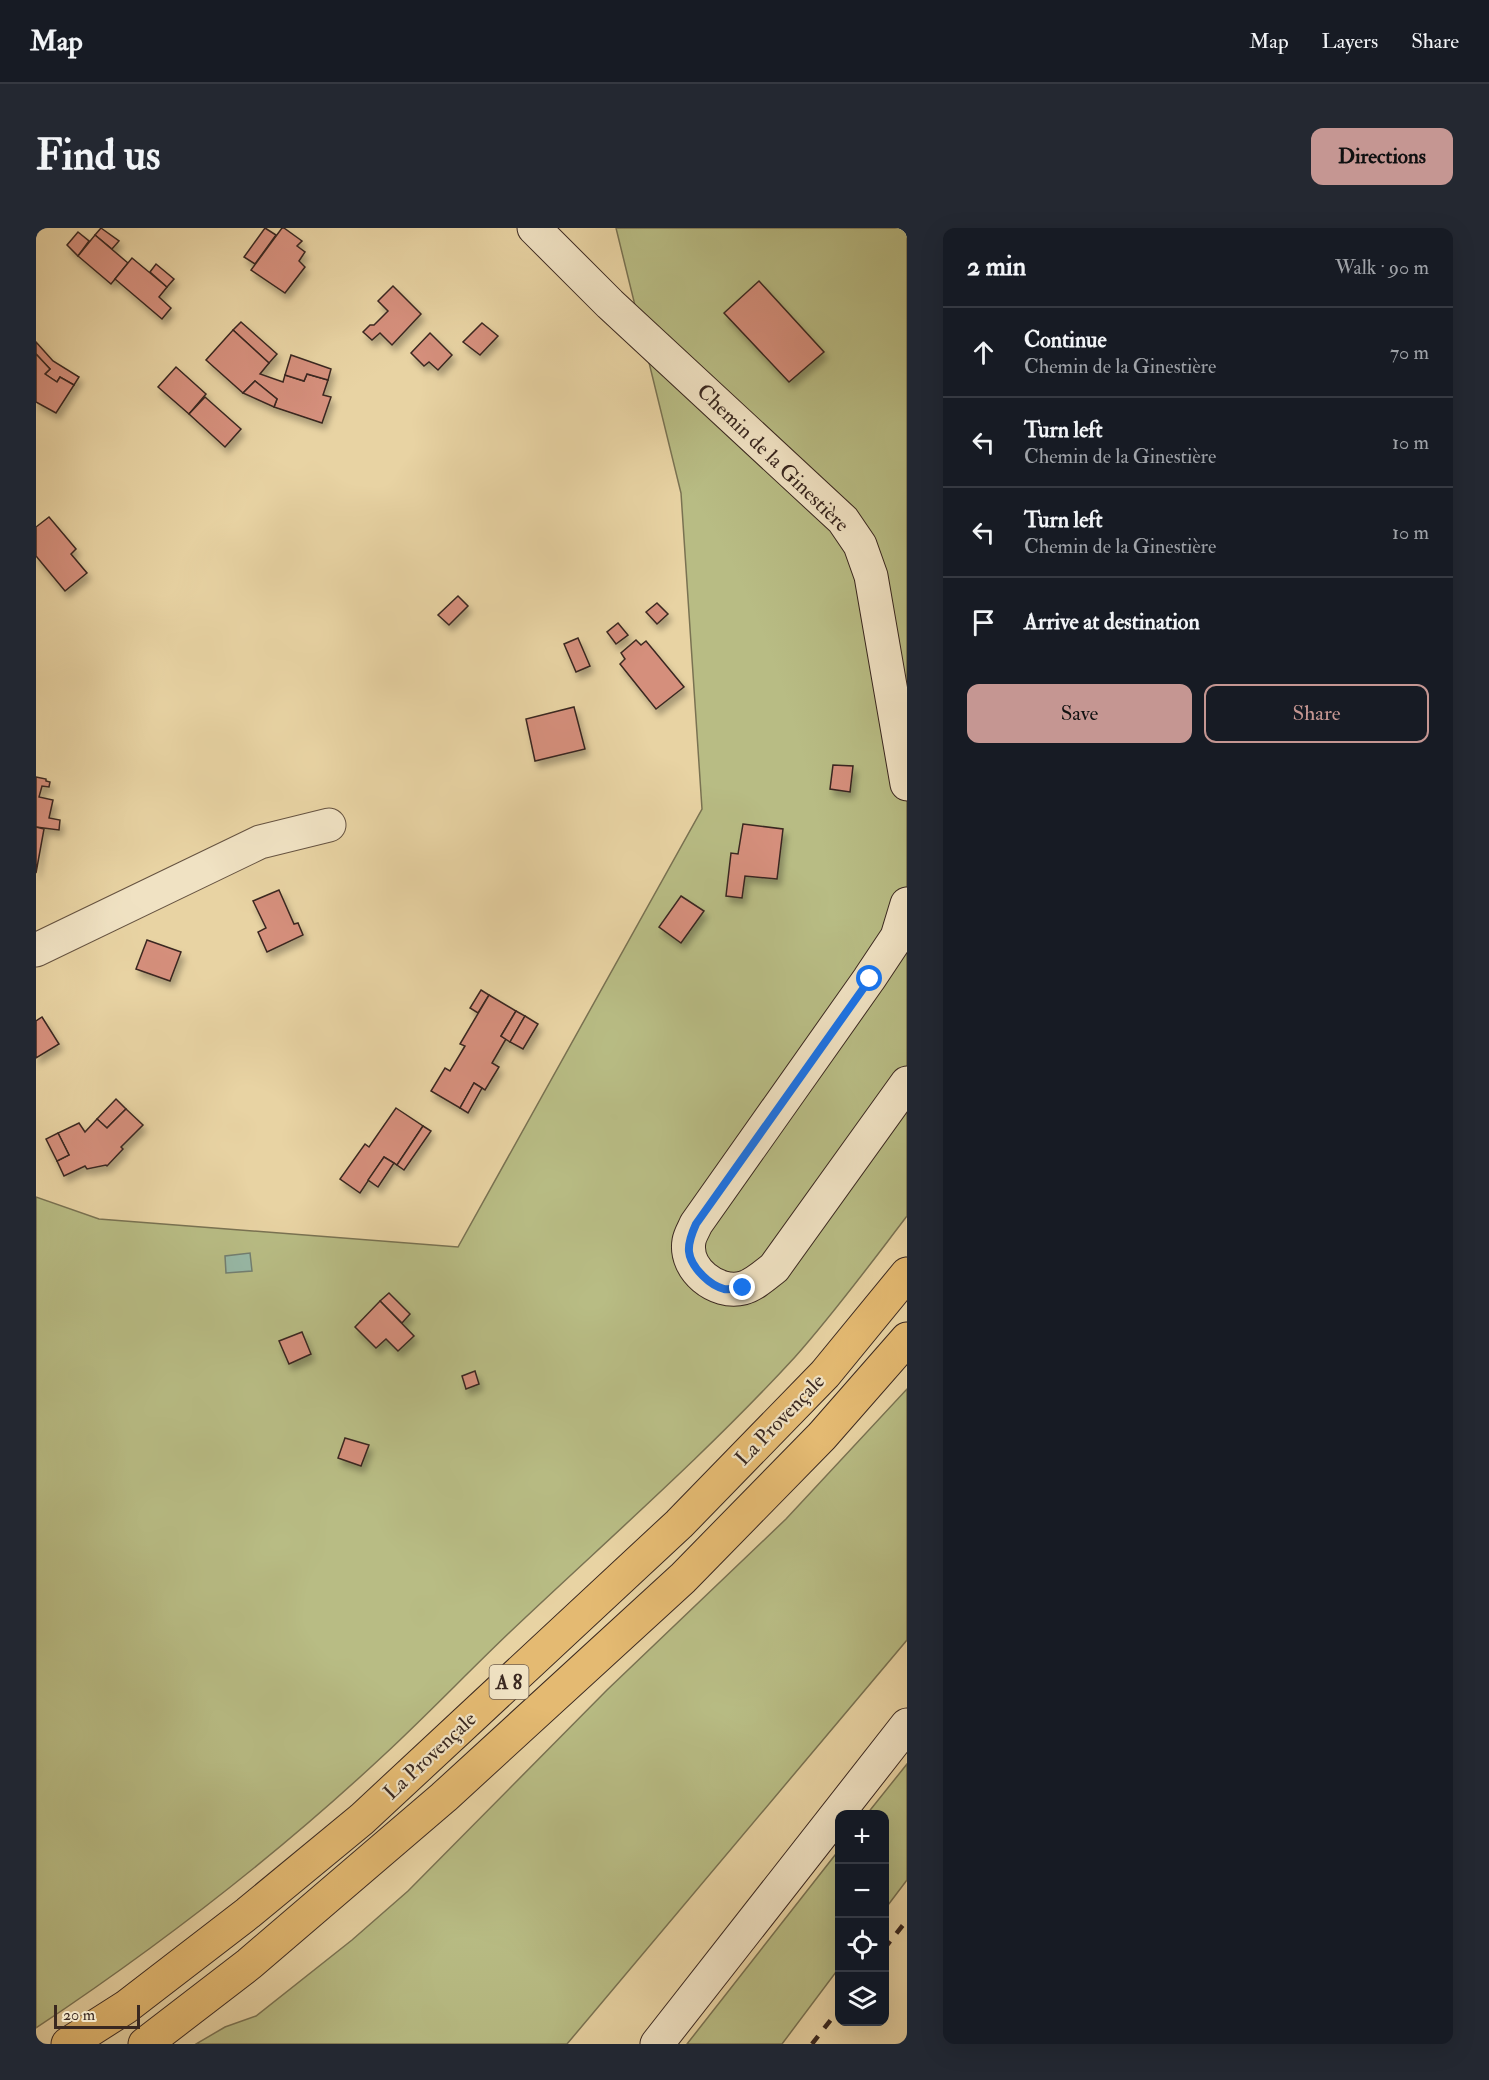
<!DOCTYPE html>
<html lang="en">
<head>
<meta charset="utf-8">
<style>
	:root { --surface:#171b24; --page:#242831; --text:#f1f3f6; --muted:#9ea1a6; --line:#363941; --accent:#c59692 }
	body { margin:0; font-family:"IM FELL Double Pica",serif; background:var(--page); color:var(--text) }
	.controls { position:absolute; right:18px; bottom:18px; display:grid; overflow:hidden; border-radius:12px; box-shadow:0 6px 24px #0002 }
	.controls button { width:54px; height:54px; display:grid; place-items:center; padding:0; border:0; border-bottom:2px solid var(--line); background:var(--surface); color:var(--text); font:30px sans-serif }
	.scale { position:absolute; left:18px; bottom:15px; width:86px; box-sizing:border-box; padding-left:6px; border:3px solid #3a2820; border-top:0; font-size:16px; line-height:21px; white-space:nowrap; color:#3a2820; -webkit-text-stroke:4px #f0e2c3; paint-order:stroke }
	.stop { position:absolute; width:18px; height:18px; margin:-14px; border:4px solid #1a73e8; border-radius:50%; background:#fff }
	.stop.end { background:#1a73e8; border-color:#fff; box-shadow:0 2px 6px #0008 }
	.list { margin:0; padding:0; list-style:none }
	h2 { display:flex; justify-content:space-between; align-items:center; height:78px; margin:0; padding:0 24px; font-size:26px }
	h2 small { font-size:20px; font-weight:400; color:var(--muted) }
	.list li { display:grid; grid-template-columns:39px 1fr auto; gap:18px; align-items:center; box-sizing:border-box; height:90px; padding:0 24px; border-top:2px solid var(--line) }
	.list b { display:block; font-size:22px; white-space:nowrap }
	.list p { margin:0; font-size:20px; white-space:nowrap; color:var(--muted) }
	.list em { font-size:20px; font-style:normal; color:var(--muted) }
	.actions { display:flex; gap:12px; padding:18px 24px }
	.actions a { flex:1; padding:14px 0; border:2px solid var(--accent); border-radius:12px; text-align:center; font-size:21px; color:var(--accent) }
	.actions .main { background:var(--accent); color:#111 }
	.icon { flex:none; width:33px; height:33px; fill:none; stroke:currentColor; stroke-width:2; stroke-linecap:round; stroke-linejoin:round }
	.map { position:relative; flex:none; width:871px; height:1816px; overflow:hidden; border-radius:12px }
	header { display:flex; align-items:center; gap:36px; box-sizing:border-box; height:84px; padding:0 30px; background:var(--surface); border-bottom:2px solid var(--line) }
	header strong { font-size:28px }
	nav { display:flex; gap:33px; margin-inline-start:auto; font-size:21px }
	.intro { display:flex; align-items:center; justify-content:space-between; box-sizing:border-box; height:144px; padding:0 36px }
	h1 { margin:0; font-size:42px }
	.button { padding:15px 27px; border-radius:12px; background:var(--accent); color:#111; font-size:21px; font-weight:700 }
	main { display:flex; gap:36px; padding:0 36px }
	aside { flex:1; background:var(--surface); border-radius:12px; box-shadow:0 6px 24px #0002 }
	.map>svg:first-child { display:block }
	.green { fill:#b8bc84; stroke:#797252; stroke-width:1.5 }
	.water { fill:#97b8a6; stroke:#727e70; stroke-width:1.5 }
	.building { fill:#d58f7b; stroke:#3a2820; stroke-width:1.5; filter:url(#shadow) }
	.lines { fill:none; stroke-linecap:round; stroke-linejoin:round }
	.street-casing { stroke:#665341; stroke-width:35 }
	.secondary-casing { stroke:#3a2820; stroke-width:35 }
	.highway-casing { stroke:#3a2820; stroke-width:35 }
	.street { stroke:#f0e2c3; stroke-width:33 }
	.secondary { stroke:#f0e2c3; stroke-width:33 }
	.highway { stroke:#e4ba72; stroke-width:33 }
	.rail { stroke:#3a2820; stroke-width:4.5; stroke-dasharray:10 10; stroke-linecap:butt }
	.route { stroke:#1a73e8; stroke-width:8 }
	.labels { text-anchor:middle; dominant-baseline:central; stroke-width:4.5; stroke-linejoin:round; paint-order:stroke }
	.shield { fill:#f0e2c3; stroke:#716051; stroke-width:1.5 }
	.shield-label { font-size:20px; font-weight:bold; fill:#3a2820 }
	.street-label { font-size:21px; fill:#3a2820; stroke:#f0e2c3 }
</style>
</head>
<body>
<header>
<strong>Map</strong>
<nav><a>Map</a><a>Layers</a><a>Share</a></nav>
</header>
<div class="intro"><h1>Find us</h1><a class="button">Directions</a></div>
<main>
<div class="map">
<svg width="871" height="1816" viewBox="0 0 871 1816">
	<defs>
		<filter id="shadow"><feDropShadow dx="3.5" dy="6" stdDeviation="3" flood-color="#0004"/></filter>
	</defs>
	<rect width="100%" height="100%" fill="#e8d3a3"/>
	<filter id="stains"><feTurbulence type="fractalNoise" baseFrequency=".00333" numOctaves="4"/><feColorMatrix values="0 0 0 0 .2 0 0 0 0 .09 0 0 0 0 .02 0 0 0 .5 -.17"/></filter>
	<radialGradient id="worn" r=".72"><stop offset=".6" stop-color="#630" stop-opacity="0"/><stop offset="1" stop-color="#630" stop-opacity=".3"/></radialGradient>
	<!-- green -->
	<g class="green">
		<path d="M580 0H871V988C835 1035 799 1084 759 1129 670 1226 570 1313 474 1404 432 1444 392 1486 349 1526 241 1627 123 1718 0 1800V969L63 991 422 1019 666 581 645 265Z"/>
		<polygon points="871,1161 871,1412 531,1816 160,1816 189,1799 220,1788 316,1712 372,1663 571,1462 750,1291"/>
		<polygon points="871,1536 871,1652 849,1681 848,1586 831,1586"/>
		<polygon points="803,1622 803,1740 746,1816 651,1816"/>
	</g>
	<!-- water -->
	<polygon class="water" points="214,1025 216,1043 190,1045 189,1028"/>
	<!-- building -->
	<g class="building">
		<polygon points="65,0 83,13 76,21 59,7"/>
		<polygon points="229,0 240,7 219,36 208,29"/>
		<polygon points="246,0 248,0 266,13 261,18 269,24 263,33 269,39 249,65 215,42"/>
		<polygon points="42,4 53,13 42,28 31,17"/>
		<polygon points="59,7 92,35 75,56 42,28"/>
		<polygon points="96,30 131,59 123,69 135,80 126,91 79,51"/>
		<polygon points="120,36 138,51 131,59 114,44"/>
		<polygon points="723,53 788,124 753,154 688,85"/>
		<polygon points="357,58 385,86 356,117 344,105 336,112 327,104 334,97 338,97 352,83 342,73"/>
		<polygon points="205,94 241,126 233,135 197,102"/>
		<polygon points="446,95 462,108 444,127 427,114"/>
		<polygon points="197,102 233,135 224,146 247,154 249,147 268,153 271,146 292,152 287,167 295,169 286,195 238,179 241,171 219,153 207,165 170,132"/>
		<polygon points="394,105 416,127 402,142 393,134 388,138 375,125"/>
		<polygon points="0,114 17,133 43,149 38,157 24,149 21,154 9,146 14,141 0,126"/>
		<polygon points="0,126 14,141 9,146 21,154 24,149 38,157 20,185 0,174"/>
		<polygon points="255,127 295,141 292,152 271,146 268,153 249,147"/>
		<polygon points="140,139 170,166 153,186 122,159"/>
		<polygon points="219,153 241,171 238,179 207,165"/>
		<polygon points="169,169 205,201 189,219 153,186"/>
		<polygon points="13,289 40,321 35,326 51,345 29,363 0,328 0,299"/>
		<polygon points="422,368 432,378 413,397 402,387"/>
		<polygon points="621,375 632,386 621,396 610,384"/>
		<polygon points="582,395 592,407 580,416 571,404"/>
		<polygon points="542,410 554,438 540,444 528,416"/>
		<polygon points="600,412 605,417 610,413 648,459 620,481 584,436 589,431 585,425"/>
		<polygon points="538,479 549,521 499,533 490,491"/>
		<polygon points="797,537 817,538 814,564 794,561"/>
		<polygon points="0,549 10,551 10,553 14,554 13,559 6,558 3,569 17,572 13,590 24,592 23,602 0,599"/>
		<polygon points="707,596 747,601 741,651 709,648 706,670 690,668 695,625 702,626"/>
		<polygon points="0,599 8,601 0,645"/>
		<polygon points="243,662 258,696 262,695 267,707 231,724 222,704 230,700 217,673"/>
		<polygon points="645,668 668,683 645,715 623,699"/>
		<polygon points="111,712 145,724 134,753 100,741"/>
		<polygon points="445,762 453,767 442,785 434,780"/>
		<polygon points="453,767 480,783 465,808 470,811 456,835 463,839 449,862 438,855 424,880 395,863 409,840 414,843 429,818 424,816"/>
		<polygon points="480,783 489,788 474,814 465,808"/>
		<polygon points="489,788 502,796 487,821 474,814"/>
		<polygon points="6,789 23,816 0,830 0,793"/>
		<polygon points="438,855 446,860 432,885 424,880"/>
		<polygon points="80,871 90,881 71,900 61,891"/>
		<polygon points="360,880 387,898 361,937 348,929 324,965 304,951 329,916 333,919"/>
		<polygon points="90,881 107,897 85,919 87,921 71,938 70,937 51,941 49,938 28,948 21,933 33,927 22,905 43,895 49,904 61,891 71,900"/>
		<polygon points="387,898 395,903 368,942 361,937"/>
		<polygon points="22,905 33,927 21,933 10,911"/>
		<polygon points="348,929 358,935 342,959 332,952"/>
		<polygon points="353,1065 374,1086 366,1095 344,1073"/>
		<polygon points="344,1073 378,1108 362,1123 350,1111 340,1120 319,1099"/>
		<polygon points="266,1104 275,1126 253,1136 243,1113"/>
		<polygon points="439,1143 443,1156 430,1161 426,1148"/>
		<polygon points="309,1210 333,1217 325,1238 302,1230"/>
	</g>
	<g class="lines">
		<!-- street casing -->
		<g class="street-casing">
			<polyline id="street" points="0,722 224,614 293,597"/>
		</g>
		<!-- secondary casing -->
		<g class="secondary-casing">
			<g id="secondary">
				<polyline points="498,0 574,76 807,292 824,317 835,348 871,556"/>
				<path d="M871 676 861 709 833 751 660 996C658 1001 654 1007 653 1013 648 1041 680 1067 707 1060 718 1057 729 1047 738 1040L871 855"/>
				<polyline points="621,1816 871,1497"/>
			</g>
		</g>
		<!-- highway casing -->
		<g class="highway-casing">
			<g id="highway">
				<polyline points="32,1816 90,1779 212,1685 326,1591 643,1296 789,1146 871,1046"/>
				<polyline points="109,1816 213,1736 408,1569 647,1350 786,1208 871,1111"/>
			</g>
		</g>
		<!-- street -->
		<use href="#street" class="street"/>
		<!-- secondary -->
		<use href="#secondary" class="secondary"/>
		<!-- highway -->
		<use href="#highway" class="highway"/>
		<!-- rail -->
		<g class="rail">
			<polyline points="848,1721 871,1692"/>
			<polyline points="776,1816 804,1780"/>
		</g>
	</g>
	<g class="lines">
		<!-- route -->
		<path class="route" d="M707 1060C702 1060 693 1062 688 1061 681 1059 672 1053 667 1048 649 1030 650 1018 660 996L834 751"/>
	</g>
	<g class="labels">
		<!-- shield labels -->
		<rect class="shield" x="453.5" y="1437" width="39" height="34" rx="4.5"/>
		<g class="shield-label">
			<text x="473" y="1454">A 8</text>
		</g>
		<!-- street labels -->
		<g class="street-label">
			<text transform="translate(737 230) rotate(44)">Chemin de la Ginestière</text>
			<text transform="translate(744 1192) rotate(-46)">La Provençale</text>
			<text transform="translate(394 1528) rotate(-43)">La Provençale</text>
		</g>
	</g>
	<rect width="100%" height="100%" filter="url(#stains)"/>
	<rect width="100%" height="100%" fill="url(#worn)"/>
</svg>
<div class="controls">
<button>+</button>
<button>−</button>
<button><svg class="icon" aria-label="locate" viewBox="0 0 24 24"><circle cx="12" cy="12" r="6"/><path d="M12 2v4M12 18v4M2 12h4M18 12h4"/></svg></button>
<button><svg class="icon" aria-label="layers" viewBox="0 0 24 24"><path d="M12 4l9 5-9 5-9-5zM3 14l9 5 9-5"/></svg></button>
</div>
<div class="scale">20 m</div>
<div class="stop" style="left:834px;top:751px"></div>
<div class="stop end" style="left:707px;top:1060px"></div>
</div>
<aside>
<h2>2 min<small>Walk · 90 m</small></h2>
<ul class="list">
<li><svg class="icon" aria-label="ahead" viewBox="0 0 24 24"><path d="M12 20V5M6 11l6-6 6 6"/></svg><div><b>Continue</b><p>Chemin de la Ginestière</p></div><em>70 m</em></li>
<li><svg class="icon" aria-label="left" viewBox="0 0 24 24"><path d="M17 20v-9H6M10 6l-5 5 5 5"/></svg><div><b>Turn left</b><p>Chemin de la Ginestière</p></div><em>10 m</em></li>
<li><svg class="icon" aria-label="left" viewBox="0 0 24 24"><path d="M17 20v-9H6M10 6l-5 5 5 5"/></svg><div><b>Turn left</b><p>Chemin de la Ginestière</p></div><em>10 m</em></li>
<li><svg class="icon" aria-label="arrive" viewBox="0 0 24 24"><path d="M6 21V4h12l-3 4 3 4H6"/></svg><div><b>Arrive at destination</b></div></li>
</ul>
<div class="actions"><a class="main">Save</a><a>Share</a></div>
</aside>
</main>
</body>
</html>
